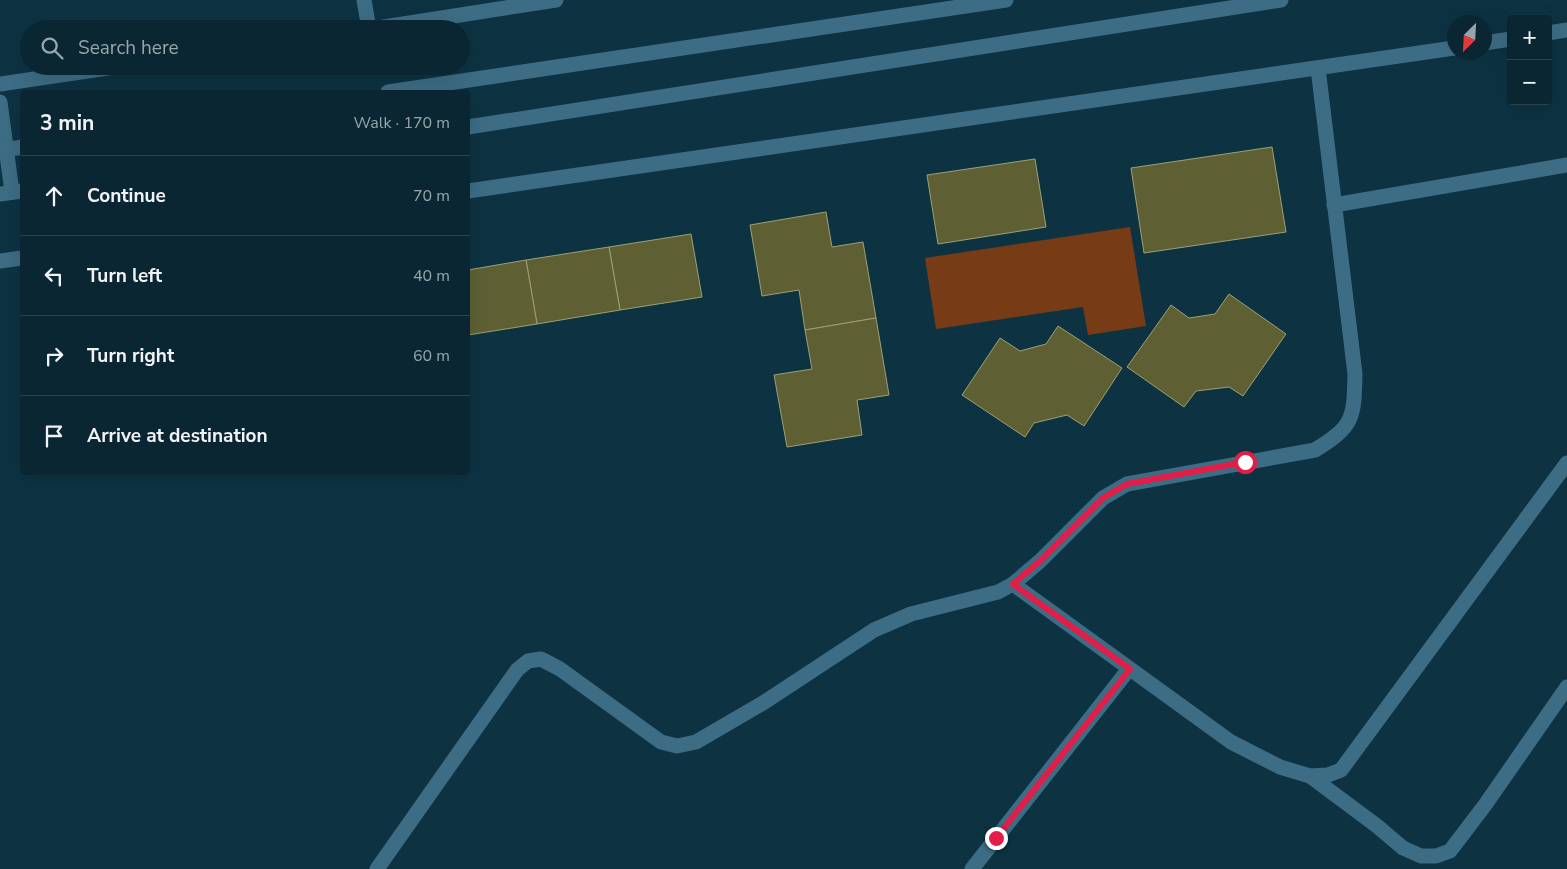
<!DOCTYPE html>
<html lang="en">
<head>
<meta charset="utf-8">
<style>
	:root { --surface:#0a2632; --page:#132e3a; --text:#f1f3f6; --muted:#99a5ac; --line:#2a434d }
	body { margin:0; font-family:"Nunito Sans",sans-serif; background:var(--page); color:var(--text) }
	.controls { position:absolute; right:15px; top:15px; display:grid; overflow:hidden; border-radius:5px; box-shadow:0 5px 20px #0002 }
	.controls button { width:45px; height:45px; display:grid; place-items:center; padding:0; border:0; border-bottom:1px solid var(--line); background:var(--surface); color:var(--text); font:25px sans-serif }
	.compass { position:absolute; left:1447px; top:15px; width:45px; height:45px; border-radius:50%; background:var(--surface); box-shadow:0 5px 20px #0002; rotate:204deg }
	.stop { position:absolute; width:15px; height:15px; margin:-11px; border:4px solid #e11d48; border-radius:50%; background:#fff }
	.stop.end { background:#e11d48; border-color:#fff; box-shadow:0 1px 5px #0008 }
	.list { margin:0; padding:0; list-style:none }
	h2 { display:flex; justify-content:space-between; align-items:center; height:65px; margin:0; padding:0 20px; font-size:21px }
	h2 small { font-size:16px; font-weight:400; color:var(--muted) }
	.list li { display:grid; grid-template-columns:32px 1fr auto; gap:15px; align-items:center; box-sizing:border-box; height:80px; padding:0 20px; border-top:1px solid var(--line) }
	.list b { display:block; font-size:19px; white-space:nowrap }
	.list em { font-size:16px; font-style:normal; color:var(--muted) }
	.icon { flex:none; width:28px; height:28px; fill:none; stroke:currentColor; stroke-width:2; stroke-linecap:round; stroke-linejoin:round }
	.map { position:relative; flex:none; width:1567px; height:869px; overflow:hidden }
	.search { position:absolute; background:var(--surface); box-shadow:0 5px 20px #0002; left:20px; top:20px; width:450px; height:55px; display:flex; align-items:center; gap:12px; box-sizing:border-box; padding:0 18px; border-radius:28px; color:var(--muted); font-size:19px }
	.panel { position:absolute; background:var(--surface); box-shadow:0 5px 20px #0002; left:20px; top:90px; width:450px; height:385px; border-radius:5px }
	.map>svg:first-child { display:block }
	.green { fill:#773c15 }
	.building { fill:#5e6034; stroke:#9ea072 }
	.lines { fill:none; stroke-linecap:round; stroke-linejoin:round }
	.street { stroke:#3d6d84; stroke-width:15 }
	.secondary { stroke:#3d6d84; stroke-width:15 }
	.route { stroke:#e11d48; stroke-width:6 }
</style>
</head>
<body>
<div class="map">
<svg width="1567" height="869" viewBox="0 0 1567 869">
	<rect width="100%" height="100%" fill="#0d3343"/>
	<!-- green -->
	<polygon class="green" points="1130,227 1146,326 1088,335 1083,307 936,329 925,258"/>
	<!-- building -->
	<g class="building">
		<polygon points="1272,147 1286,232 1144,253 1131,168"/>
		<polygon points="1035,159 1046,227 938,244 927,175"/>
		<polygon points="826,212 832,247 863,242 876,318 805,330 799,290 762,296 750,225"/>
		<polygon points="691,234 702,297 620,310 609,247"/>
		<polygon points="609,247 620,310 537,324 526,260"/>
		<polygon points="526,260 537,324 468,335 468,270"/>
		<polygon points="1229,294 1286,334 1243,396 1229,387 1196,391 1184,407 1127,367 1171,305 1189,318 1215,314"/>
		<polygon points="876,318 889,395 857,400 862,435 787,447 774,375 812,369 805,330"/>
		<polygon points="1058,326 1122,368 1084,426 1067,415 1034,423 1025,437 962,395 1000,338 1020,351 1046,344"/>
	</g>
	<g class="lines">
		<!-- street -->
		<g class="street">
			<polyline points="364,0 369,29"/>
			<polyline points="371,29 556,0"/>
			<polyline points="1548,33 1567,30"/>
			<polyline points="1484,43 1511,39"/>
			<polyline points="0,84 121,66"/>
			<polyline points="0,102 12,192"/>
			<polyline points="468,191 1454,48"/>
			<polyline points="1334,205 1567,165"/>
			<polyline points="0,261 22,258"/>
			<polyline points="1013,584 1231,742 1280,767 1310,776 1328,775 1341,770 1567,463"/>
			<polyline points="1310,776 1377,826 1403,848 1421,856 1436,856 1450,851 1485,805 1567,687"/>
			<path d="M377 869 517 670 528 661 541 659 560 669 661 742 677 746 696 742 763 703 874 630 911 614 998 592 1013 584 1040 561 1103 498 1127 484 1315 450C1354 426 1354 418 1355 374L1318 68"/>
			<polyline points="972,869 1129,669"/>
		</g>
		<!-- secondary -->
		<g class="secondary">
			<polyline points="388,92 1006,0"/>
			<polyline points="468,127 1281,0"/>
			<polyline points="0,151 22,147"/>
			<polyline points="0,194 22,191"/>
		</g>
	</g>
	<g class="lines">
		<!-- route -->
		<polyline class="route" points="996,838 1130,669 1013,584 1040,561 1103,498 1127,484 1245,462"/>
	</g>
</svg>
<div class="controls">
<button>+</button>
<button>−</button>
</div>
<svg class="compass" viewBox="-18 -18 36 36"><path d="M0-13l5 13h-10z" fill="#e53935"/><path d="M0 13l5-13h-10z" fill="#99a5ac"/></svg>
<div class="stop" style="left:1245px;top:462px"></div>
<div class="stop end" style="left:996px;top:838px"></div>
<div class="search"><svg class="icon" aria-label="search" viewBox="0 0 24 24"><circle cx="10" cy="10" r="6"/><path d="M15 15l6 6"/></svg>Search here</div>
<section class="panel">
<h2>3 min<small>Walk · 170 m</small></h2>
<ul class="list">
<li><svg class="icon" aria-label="ahead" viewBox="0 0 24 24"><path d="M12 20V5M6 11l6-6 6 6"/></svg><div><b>Continue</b></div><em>70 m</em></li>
<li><svg class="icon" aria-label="left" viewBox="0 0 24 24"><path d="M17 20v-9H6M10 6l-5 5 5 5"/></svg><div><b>Turn left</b></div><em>40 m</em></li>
<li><svg class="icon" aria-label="right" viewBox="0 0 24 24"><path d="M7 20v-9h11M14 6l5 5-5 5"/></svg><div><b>Turn right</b></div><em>60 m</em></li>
<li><svg class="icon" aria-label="arrive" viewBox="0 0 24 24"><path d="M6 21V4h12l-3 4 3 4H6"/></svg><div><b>Arrive at destination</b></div></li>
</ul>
</section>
</div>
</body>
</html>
